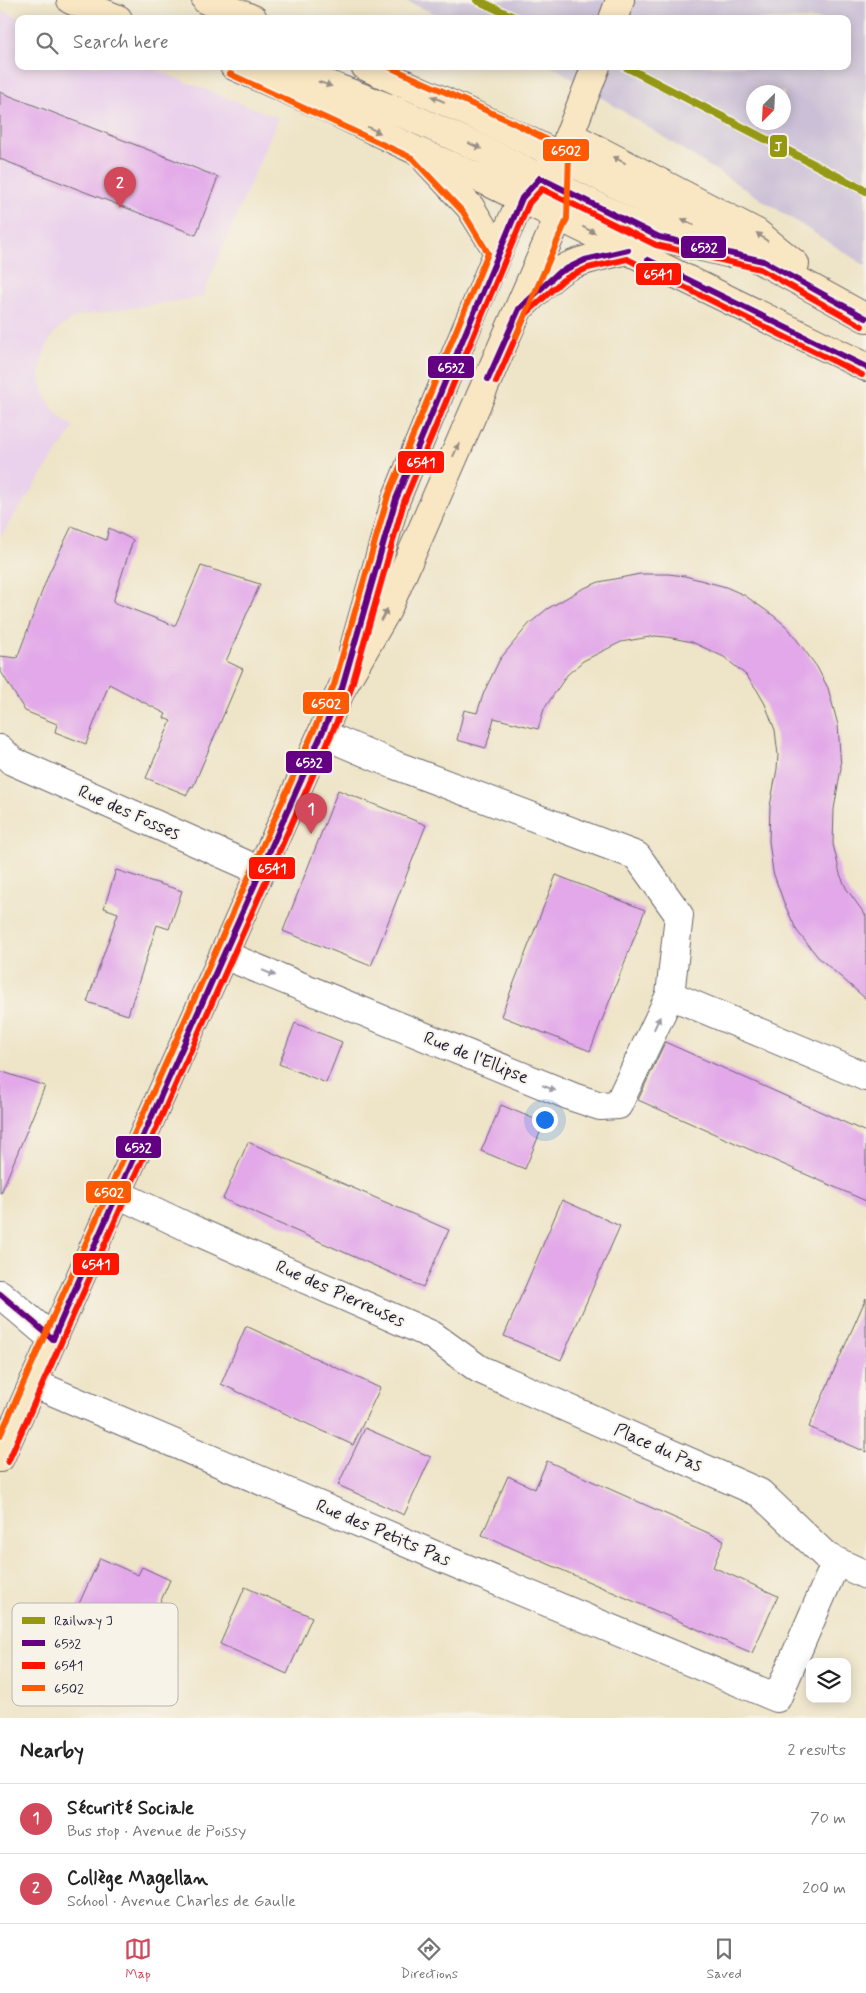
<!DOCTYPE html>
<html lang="en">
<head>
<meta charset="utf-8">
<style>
	:root { --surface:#fff; --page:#f2f2f2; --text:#222; --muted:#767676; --line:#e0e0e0; --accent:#d1495b }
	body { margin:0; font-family:Mynerve,sans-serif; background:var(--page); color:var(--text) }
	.controls { position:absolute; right:15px; bottom:15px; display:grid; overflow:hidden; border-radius:10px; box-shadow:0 2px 12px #0003 }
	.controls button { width:45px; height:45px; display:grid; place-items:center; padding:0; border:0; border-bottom:1px solid var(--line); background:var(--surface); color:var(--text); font:25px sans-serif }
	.compass { position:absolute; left:746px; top:85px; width:45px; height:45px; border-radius:50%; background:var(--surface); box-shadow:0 2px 12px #0003; rotate:204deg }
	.you { position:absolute; left:544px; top:1119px; width:18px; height:18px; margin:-12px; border:4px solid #fff; border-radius:50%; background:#1a73e8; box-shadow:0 0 0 8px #1a73e833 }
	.badge { display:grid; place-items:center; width:32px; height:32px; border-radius:50%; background:var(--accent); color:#fff; font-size:16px; font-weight:700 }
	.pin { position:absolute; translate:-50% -41px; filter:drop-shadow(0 1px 2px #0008) }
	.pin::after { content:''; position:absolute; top:26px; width:18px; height:15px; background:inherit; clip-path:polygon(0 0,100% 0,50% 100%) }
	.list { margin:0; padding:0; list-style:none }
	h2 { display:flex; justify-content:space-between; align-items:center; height:65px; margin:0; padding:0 20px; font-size:21px }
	h2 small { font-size:16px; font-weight:400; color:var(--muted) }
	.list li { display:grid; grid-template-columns:32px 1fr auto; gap:15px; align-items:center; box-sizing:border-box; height:70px; padding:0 20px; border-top:1px solid var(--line) }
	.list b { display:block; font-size:19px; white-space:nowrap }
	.list p { margin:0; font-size:16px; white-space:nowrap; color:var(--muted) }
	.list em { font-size:16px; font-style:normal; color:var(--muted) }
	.icon { flex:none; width:28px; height:28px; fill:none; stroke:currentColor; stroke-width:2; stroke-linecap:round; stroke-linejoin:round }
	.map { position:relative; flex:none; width:866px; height:1718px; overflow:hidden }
	.search { position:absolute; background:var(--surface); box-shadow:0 2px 12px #0003; left:15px; right:15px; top:15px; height:55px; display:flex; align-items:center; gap:12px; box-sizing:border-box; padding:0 18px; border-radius:10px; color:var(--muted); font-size:19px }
	.sheet { height:205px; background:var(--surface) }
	nav { display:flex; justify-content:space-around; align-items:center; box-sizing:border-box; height:70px; border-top:1px solid var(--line); background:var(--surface); font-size:14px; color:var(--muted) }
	nav a { display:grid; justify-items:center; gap:2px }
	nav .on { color:var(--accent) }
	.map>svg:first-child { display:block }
	.built { fill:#ead1ec }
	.industrial { fill:#cabfd6; fill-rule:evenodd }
	.building { fill:#e2a8e9 }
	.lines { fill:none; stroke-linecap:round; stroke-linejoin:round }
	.street-casing { stroke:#69666c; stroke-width:30 }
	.secondary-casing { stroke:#69666c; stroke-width:30 }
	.street { stroke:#fff; stroke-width:28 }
	.secondary { stroke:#f9e7c3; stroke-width:28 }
	.bus-1-casing { stroke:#f7f3e8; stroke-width:10 }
	.bus-2-casing { stroke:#f7f3e8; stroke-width:10 }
	.bus-3-casing { stroke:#f7f3e8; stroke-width:10 }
	.bus-1 { stroke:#640082; stroke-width:6 }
	.bus-2 { stroke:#ff1400; stroke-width:6 }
	.bus-3 { stroke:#ff5a00; stroke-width:6 }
	.rail-1-casing { stroke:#f7f3e8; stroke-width:11 }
	.rail-1 { stroke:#959912; stroke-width:8 }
	.oneway { fill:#988e86 }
	.oneway2 { fill:#9c9ca7 }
	.labels { text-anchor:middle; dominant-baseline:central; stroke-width:4; stroke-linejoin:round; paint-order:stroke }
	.street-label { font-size:18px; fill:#22223b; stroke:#f7f3e8 }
	.key { fill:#f7f3e8; stroke:#b7b4b4; stroke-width:1 }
	.key-label { font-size:14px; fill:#22223b }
	.line-badge { stroke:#f7f3e8; stroke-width:2 }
	.badge-label { font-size:14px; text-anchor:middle; font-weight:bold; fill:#fff }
</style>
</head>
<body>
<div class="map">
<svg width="866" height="1718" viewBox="0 0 866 1718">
	<rect width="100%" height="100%" fill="#f7f3e8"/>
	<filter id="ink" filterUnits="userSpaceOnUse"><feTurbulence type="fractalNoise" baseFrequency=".02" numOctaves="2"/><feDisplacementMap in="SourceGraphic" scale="10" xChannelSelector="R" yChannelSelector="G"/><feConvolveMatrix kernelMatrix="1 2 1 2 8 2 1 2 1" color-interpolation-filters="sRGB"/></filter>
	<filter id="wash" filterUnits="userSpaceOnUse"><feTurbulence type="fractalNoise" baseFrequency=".0096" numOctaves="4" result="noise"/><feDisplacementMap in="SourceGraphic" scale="20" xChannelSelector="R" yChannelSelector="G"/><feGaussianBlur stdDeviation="1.12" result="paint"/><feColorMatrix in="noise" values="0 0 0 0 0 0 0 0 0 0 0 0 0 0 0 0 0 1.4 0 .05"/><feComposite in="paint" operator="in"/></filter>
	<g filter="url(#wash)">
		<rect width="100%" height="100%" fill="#eee4c7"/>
		<!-- built -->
		<polygon class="built" points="0,10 22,19 19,19 19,66 145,66 278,118 202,297 78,316 60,327 50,339 41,361 40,379 45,396 55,412 64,420 74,427 0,537"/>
		<!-- industrial -->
		<path class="industrial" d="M404 0H866V266L552 66H847V19H447ZM754 92H784V122H754Z"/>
		<g id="blocks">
			<!-- building -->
			<g class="building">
				<polygon points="0,92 218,177 196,235 0,159"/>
				<polygon points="72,526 106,540 109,528 133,540 113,602 175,626 201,566 260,584 226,661 243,669 193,787 191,786 187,795 146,778 171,721 164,718 166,714 109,684 86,744 55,732 57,724 25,711 0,670 0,656 17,658 49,573"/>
				<polygon points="640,574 668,574 685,576 726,587 744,595 774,616 788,628 817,667 828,688 838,725 841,768 834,809 833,844 840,874 846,888 866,916 866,999 818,957 797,931 784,903 773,872 769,841 770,806 777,769 778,755 775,730 765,704 757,690 746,675 724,657 692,642 667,637 655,636 621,642 583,661 567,675 544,709 538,729 494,718 486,748 457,740 464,710 477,713 484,692 500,659 529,624 547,609 582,589 599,582"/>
				<polygon points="338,790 426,825 371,966 283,931"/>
				<polygon points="116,870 182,891 169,929 157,925 128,1015 87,1002 118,913 104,908"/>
				<polygon points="556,875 645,910 590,1051 501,1016"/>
				<polygon points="295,1023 342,1042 326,1083 279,1064"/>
				<polygon points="665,1042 866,1132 866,1201 638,1100"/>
				<polygon points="0,1071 45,1086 1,1193 0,1193"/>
				<polygon points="501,1105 544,1123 525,1169 481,1151"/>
				<polygon points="248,1142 449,1230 423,1287 223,1199"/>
				<polygon points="562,1200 620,1226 561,1360 504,1336"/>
				<polygon points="866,1298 866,1452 809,1427"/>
				<polygon points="246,1326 380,1388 353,1445 221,1384"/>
				<polygon points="365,1428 431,1457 404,1515 338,1485"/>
				<polygon points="547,1461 724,1540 713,1567 778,1596 752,1653 482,1535 508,1476 535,1489"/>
				<polygon points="100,1558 138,1575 142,1567 170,1580 151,1623 158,1626 145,1654 138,1651 119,1693 90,1681 94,1672 55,1656"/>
				<polygon points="245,1587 312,1617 287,1674 220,1644"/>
			</g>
		</g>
	</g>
	<g filter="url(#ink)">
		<use href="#blocks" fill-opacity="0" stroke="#69666c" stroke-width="1"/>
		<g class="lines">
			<!-- street casing -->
			<g class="street-casing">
				<g id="street">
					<polyline points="0,749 12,761 261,871"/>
					<polyline points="224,955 573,1097 600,1106 618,1105 670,995 679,915 637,856 395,765 322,734"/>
					<polyline points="670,995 866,1077"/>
					<polyline points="118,1194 196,1231 432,1335 479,1369 760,1493 827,1557 866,1575"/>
					<polyline points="0,1294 53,1339"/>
					<polyline points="33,1383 444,1559 777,1698 836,1562"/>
				</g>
			</g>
			<!-- secondary casing -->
			<g class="secondary-casing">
				<g id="secondary">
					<polyline points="71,0 118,19"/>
					<polyline points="206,0 253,19"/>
					<polyline points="613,19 620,0"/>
					<polyline points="234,66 319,104 417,151 486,181 866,367"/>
					<path d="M365 66C413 88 462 108 510 132 631 190 749 253 866 318"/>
					<polyline points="275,69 324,83 397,111 482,149 659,237 727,253"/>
					<polyline points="569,135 757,233 795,264"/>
					<polyline points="427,161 470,207 498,252"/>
					<path d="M525 303C538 291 551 276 567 267 586 258 608 255 628 250"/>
					<polyline points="353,651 396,499 498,252 522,198 561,157"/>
					<polyline points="0,1458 342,688 387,610 559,216 561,157 596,66"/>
				</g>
			</g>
			<!-- street -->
			<use href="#street" class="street"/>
			<!-- secondary -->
			<use href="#secondary" class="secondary"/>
			<!-- bus-1 casing -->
			<g class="bus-1-casing">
				<g id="bus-1">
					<polyline points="540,178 659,237 763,261 866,318"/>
					<polyline points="648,260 866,367"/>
					<polyline points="488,379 519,309 558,273 585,260 628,250"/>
					<polyline points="0,1294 53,1339"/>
					<polyline points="53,1339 342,688 396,499 522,198 540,178"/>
				</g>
			</g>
			<!-- bus-2 casing -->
			<g class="bus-2-casing">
				<g id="bus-2">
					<polyline points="496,382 526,314 563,280 572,275 588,268 627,259 862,375"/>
					<polyline points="8,1462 350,692 404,502 529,203 542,189 656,245 760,269 862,326"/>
				</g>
			</g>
			<!-- bus-3 casing -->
			<g class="bus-3-casing">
				<g id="bus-3">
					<polyline points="387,66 512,122 565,149 569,153 567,219 516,336"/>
					<polyline points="0,1436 334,685 388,496 488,253 463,212 412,158 230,74"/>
				</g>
			</g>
			<!-- bus-1 -->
			<use href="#bus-1" class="bus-1"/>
			<!-- bus-2 -->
			<use href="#bus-2" class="bus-2"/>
			<!-- bus-3 -->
			<use href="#bus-3" class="bus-3"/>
			<!-- rail-1 casing -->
			<g class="rail-1-casing">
				<g id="rail-1">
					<polyline points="477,0 518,19"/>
					<polyline points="624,66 866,191"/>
				</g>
			</g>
			<!-- rail-1 -->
			<use href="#rail-1" class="rail-1"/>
		</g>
		<!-- one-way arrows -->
		<defs><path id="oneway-solid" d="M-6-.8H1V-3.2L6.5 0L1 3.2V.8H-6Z" transform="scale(1.25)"/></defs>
		<g class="oneway">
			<use href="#oneway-solid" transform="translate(325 84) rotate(19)"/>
			<use href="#oneway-solid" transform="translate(438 99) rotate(-156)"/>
			<use href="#oneway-solid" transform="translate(374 130) rotate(26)"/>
			<use href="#oneway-solid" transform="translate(475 146) rotate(24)"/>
			<use href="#oneway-solid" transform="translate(619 160) rotate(-153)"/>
			<use href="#oneway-solid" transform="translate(688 222) rotate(-153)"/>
			<use href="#oneway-solid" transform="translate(589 230) rotate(27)"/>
			<use href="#oneway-solid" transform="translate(762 237) rotate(-143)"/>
			<use href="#oneway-solid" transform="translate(456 450) rotate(-66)"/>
			<use href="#oneway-solid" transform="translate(384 615) rotate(-62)"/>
		</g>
		<g class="oneway2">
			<use href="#oneway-solid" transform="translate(269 973) rotate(22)"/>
			<use href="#oneway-solid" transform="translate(657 1023) rotate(-65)"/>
			<use href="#oneway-solid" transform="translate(549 1088) rotate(22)"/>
		</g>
	</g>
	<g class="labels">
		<!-- street labels -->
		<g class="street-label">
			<text transform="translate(129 813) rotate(24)">Rue des Fosses</text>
			<text transform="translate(476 1058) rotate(22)">Rue de l'Ellipse</text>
			<text transform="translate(340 1294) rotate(24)">Rue des Pierreuses</text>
			<text transform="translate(658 1448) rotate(24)">Place du Pas</text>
			<text transform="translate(383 1533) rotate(23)">Rue des Petits Pas</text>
		</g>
	</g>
	<!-- legend -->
	<rect x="12" y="1603" width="166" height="103" rx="8" class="key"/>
	<rect x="22" y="1617" width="23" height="7" fill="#959912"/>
	<rect x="22" y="1640" width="23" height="6" fill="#640082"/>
	<rect x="22" y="1662" width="23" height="7" fill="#ff1400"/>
	<rect x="22" y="1685" width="23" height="6" fill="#ff5a00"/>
	<g class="key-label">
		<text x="54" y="1625">Railway J</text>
		<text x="54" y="1648">6532</text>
		<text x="54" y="1670">6541</text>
		<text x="54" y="1693">6502</text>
	</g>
	<g class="line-badge">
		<rect x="769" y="134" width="19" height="24" rx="5" fill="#959912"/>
		<rect x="542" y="138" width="48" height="24" rx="5" fill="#ff5a00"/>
		<rect x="680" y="235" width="47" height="24" rx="5" fill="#640082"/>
		<rect x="635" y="262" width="47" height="24" rx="5" fill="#ff1400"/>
		<rect x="427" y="355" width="48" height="24" rx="5" fill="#640082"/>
		<rect x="397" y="450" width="48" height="24" rx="5" fill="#ff1400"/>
		<rect x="302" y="691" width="48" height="24" rx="5" fill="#ff5a00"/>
		<rect x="285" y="750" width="48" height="24" rx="5" fill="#640082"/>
		<rect x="248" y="856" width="48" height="24" rx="5" fill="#ff1400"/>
		<rect x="115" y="1135" width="47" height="24" rx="5" fill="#640082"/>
		<rect x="85" y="1180" width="47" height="24" rx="5" fill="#ff5a00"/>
		<rect x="72" y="1252" width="48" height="24" rx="5" fill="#ff1400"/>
	</g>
	<g class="badge-label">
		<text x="778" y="151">J</text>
		<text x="566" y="155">6502</text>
		<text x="704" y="252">6532</text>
		<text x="658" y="279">6541</text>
		<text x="451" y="372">6532</text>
		<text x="421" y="467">6541</text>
		<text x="326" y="708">6502</text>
		<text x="309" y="767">6532</text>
		<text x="272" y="873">6541</text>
		<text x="138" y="1152">6532</text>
		<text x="109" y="1197">6502</text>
		<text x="96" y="1269">6541</text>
	</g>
</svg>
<div class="controls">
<button><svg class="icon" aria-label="layers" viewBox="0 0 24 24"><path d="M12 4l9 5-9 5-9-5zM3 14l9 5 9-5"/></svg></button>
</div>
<svg class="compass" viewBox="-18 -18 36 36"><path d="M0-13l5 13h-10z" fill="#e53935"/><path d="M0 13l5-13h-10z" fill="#767676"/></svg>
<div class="you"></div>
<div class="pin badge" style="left:311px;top:834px">1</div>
<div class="pin badge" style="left:120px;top:208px">2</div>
<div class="search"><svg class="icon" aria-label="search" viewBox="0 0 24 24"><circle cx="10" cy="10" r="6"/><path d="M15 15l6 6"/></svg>Search here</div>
</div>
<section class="sheet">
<h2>Nearby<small>2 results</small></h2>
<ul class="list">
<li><span class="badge">1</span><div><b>Sécurité Sociale</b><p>Bus stop · Avenue de Poissy</p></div><em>70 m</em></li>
<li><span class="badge">2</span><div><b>Collège Magellan</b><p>School · Avenue Charles de Gaulle</p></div><em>200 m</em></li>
</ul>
</section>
<nav>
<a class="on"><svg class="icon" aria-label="map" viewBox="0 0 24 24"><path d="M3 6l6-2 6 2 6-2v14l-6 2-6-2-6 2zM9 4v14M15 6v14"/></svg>Map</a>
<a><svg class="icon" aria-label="directions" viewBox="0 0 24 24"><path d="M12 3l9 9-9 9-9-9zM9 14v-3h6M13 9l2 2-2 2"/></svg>Directions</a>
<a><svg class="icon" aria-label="saved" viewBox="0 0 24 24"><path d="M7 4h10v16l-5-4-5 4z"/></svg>Saved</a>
</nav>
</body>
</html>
